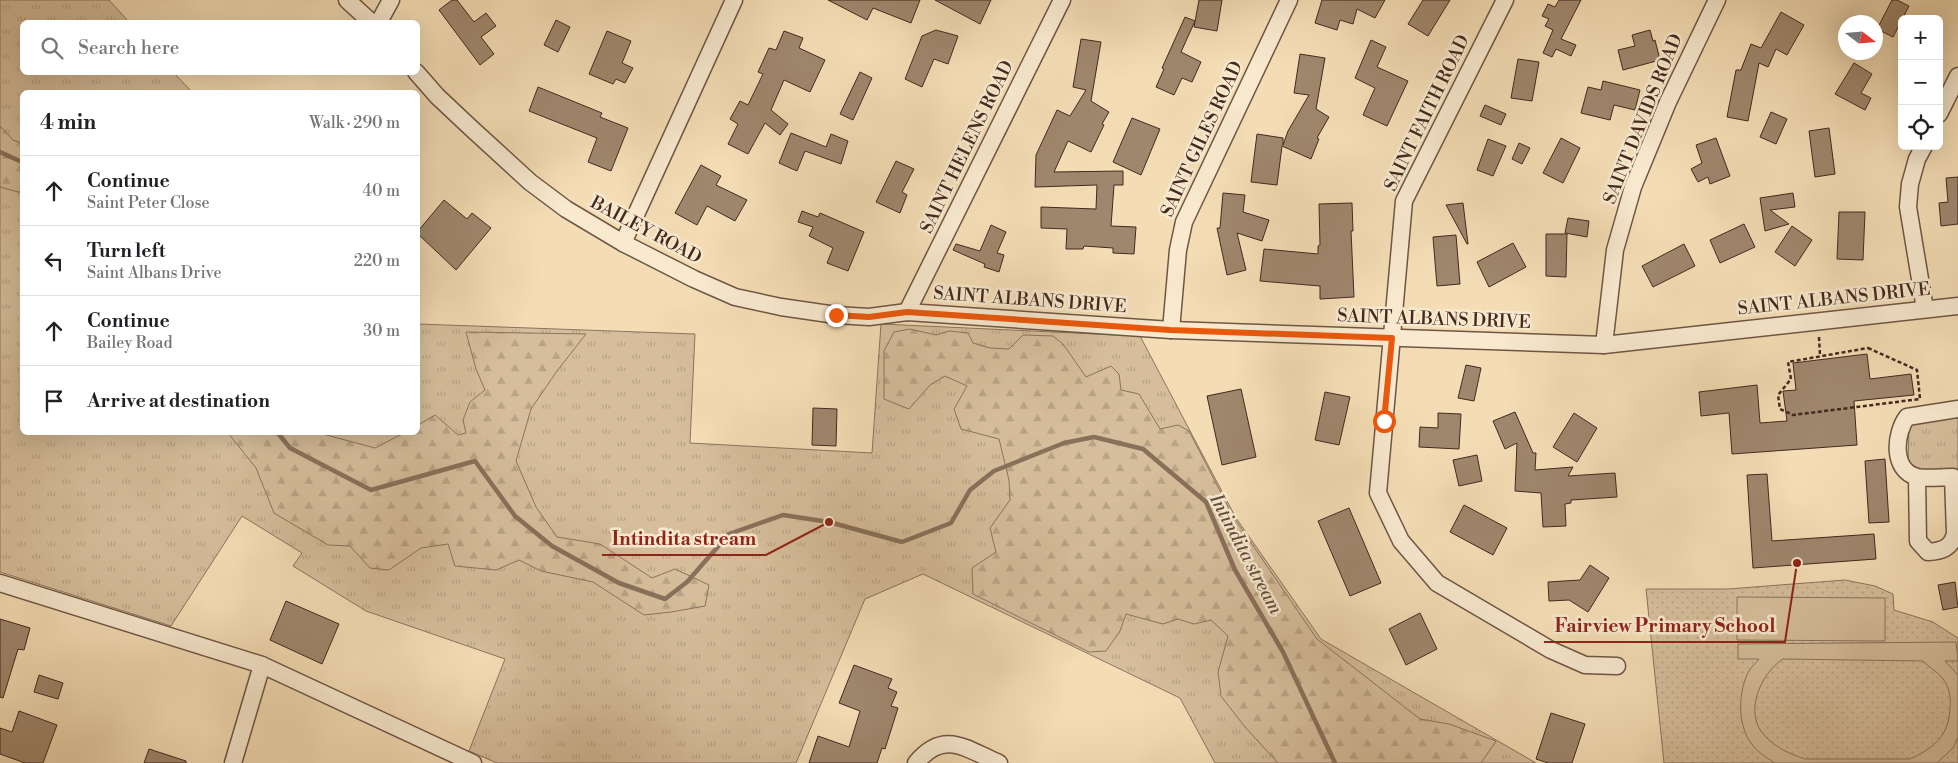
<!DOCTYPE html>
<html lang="en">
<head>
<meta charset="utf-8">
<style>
	:root { --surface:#fff; --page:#f2f2f2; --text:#202124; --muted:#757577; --line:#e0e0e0 }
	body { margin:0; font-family:"Libre Bodoni",serif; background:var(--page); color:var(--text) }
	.controls { position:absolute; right:15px; top:15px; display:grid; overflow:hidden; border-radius:8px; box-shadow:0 5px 20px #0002 }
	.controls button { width:45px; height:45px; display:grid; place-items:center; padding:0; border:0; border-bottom:1px solid var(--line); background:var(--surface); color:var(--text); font:25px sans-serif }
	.compass { position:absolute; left:1838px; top:15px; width:45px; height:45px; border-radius:50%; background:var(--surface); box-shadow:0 5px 20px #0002; rotate:106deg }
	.stop { position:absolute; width:15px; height:15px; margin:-11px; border:4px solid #ea580c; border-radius:50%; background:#fff }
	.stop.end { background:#ea580c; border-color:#fff; box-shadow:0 1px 5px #0008 }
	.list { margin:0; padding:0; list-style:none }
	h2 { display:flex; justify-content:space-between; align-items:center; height:65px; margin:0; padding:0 20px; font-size:21px }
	h2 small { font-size:16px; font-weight:400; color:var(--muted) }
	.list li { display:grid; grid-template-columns:32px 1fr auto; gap:15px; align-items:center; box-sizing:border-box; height:70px; padding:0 20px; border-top:1px solid var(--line) }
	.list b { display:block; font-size:19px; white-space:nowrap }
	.list p { margin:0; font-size:16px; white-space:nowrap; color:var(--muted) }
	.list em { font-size:16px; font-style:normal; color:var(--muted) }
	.icon { flex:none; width:28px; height:28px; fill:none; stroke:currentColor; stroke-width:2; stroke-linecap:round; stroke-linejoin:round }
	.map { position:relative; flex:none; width:1958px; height:763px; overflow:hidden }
	.search { position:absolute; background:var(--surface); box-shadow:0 5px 20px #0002; left:20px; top:20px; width:400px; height:55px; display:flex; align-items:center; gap:12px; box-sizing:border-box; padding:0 18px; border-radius:8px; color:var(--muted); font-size:19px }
	.panel { position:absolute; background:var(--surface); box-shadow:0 5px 20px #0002; left:20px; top:90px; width:400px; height:345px; border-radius:8px }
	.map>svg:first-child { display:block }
	.grass { fill:url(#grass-tufts); stroke:#8c745e }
	.forest { fill:url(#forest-firs); stroke:#8c745e }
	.park { fill:url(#park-dots); stroke:#8c745e }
	.pitch { fill:#d6be9c; stroke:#8c745e; fill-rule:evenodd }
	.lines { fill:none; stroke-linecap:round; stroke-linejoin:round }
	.stream { stroke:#89705a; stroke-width:4.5 }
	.building { fill:#9f876d; stroke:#43291f }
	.minor-casing { stroke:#6f5644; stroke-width:19 }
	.path { stroke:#43291f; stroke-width:2.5; stroke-dasharray:4 2.5; stroke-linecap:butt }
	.minor { stroke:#f8e9cf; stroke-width:16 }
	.route { stroke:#ea580c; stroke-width:6 }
	.labels { text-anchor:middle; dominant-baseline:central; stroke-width:5; stroke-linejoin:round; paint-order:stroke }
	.street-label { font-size:18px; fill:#43291f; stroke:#f8e9cf }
	.water-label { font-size:19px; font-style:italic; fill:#664d3d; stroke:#f8e9cf }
	.leader { fill:none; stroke:#8f2418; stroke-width:2 }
	.callout-dot { fill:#8f2418; stroke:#f8e9cf; stroke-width:2 }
	.callout-label { font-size:19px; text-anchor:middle; font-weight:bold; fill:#8f2418; stroke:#f8e9cf; stroke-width:5; stroke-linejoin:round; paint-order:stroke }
</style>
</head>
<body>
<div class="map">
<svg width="1958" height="763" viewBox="0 0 1958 763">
	<defs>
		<pattern id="grass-tufts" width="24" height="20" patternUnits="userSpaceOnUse" patternTransform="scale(1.25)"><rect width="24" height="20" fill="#d6be9c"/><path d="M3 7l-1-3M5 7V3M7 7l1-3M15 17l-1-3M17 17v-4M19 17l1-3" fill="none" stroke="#b9a386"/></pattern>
		<pattern id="forest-firs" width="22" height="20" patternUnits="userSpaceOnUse" patternTransform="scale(1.25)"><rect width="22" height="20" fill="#d6be9c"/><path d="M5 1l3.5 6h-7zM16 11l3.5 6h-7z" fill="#b9a386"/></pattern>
		<pattern id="park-dots" width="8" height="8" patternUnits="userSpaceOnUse" patternTransform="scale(1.25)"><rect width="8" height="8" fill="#d6be9c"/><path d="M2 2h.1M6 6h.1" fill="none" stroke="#b9a386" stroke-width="1.8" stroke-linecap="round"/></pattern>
	</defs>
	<rect width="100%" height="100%" fill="#f4ddb5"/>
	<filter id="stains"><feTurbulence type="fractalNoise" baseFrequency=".004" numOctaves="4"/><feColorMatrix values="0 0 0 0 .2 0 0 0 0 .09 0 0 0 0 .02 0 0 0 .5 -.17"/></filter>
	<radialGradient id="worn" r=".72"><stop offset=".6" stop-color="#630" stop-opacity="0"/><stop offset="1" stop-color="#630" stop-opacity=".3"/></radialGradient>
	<!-- grass -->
	<g class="grass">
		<polygon points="0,0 109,0 129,22 22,22 22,72 174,73 192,92 22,92 22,432 418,432 418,324 695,334 690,443 872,453 881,324 1140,336 1236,518 1321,639 1536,763 1215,763 1180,698 923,574 865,599 796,763 497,763 469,751 505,659 366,611 293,566 302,553 242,516 171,626 0,572"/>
		<polygon points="1958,418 1958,471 1916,470 1908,462 1909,427 1917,420"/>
	</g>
	<!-- forest -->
	<g class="forest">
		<polygon points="0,126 13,140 22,143 22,193 0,187"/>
		<polygon points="910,329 936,335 949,331 968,333 973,343 990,348 1009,349 1023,335 1053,336 1063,344 1086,377 1111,366 1119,374 1121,390 1139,394 1160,429 1178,425 1189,431 1234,518 1317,639 1420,719 1449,724 1496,741 1481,763 1278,763 1245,727 1221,696 1218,672 1228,636 1211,620 1194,624 1178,619 1163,624 1126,614 1120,631 1106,651 1089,652 973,594 972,568 996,552 990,528 1010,500 1009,480 999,439 961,429 954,409 967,386 945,376 930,385 909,409 884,399 884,351 894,332"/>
		<polygon points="466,332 586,334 557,371 531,409 516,461 536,507 557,537 600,544 652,578 675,569 709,585 705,606 671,612 644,615 593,582 541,571 519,560 496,570 455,566 448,544 421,548 389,570 370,568 350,546 328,545 274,513 256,468 228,433 319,433 375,448 404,433 418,432 418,425 435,415 458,435 466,433 463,420 470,402 485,390 476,369"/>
	</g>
	<!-- park -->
	<polygon class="park" points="1845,580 1875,586 1893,594 1894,610 1933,622 1958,638 1958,763 1664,763 1646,589 1728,589"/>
	<!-- pitch -->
	<g class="pitch">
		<polygon points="1737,597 1885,598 1885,641 1737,640"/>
		<path d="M1956 642 1958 661H1945L1958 675V737L1953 748 1937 763H1775C1767 758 1756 751 1751 743 1737 724 1738 691 1749 671 1751 667 1756 663 1759 659H1738V644ZM1783 659 1923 661C1929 667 1941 674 1945 682 1950 689 1951 700 1950 708 1949 736 1934 748 1910 759H1805C1790 754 1776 748 1765 736 1743 714 1760 674 1783 659Z"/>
	</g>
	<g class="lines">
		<!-- stream -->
		<g class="stream">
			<polyline points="0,152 22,162"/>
			<polyline points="277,432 290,448 371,490 475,461 515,516 552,546 619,583 665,599 687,582 729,534 783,515 829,522 902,542 951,523 970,490 994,471 1064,443 1094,437 1143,449 1206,502 1235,570 1283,652 1335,763"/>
		</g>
	</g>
	<!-- building -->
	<g class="building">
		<polygon points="452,0 457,0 474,22 486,13 496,26 481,37 494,54 480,65 439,10"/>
		<polygon points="828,0 920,0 911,23 873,8 867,20"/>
		<polygon points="935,0 991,0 980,24"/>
		<polygon points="1199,0 1222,0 1217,31 1194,27"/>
		<polygon points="1322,0 1385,0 1375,18 1357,9 1353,24 1340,20 1337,30 1315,23"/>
		<polygon points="1423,0 1450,0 1428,36 1408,24"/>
		<polygon points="1559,0 1581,0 1561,39 1576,45 1571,56 1556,49 1552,57 1543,53 1553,30 1545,26 1549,19 1542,16 1548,4 1555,7"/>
		<polygon points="1892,0 1897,0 1909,6 1893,37 1877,29"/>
		<polygon points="1781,12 1804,25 1787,55 1776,49 1768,67 1759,63 1748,121 1727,117 1736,70 1741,70 1751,44 1761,48"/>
		<polygon points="1185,17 1195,21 1181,52 1201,62 1192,82 1182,78 1174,95 1156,87 1164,69 1162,68"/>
		<polygon points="556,20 570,27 558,52 544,45"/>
		<polygon points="936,30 958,36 948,64 934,59 922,87 905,79 922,36"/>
		<polygon points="1650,30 1653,41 1655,40 1660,60 1623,70 1618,50 1635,46 1632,35"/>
		<polygon points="607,31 631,41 622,63 633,68 625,83 616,79 613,84 589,74"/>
		<polygon points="784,31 803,38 799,48 825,60 810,92 784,80 771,110 788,124 780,135 765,123 748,154 728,144 738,124 730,119 740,101 748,105 763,74 758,72 769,48 776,50"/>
		<polygon points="1081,39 1101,42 1091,101 1109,112 1102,124 1104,125 1091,152 1068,141 1054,172 1123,171 1123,185 1114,185 1111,226 1136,227 1134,254 1113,253 1113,248 1084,246 1083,249 1066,249 1067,229 1041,228 1041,207 1096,209 1097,185 1035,187 1036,155 1057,110 1070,116 1086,90 1073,87"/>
		<polygon points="1371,40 1386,47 1377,67 1408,81 1387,126 1363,115 1375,88 1355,78"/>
		<polygon points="1300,54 1325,58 1316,109 1329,117 1317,138 1319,139 1311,159 1282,146 1277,185 1251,182 1257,134 1283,138 1283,145 1288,131 1309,95 1294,93"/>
		<polygon points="1518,59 1539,62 1532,101 1511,98"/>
		<polygon points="1854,63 1872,74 1861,93 1871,98 1865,110 1835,94"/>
		<polygon points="860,72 872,78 853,120 840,114"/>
		<polygon points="1603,81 1640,90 1635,110 1614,105 1610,120 1581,113 1588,87 1601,90"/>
		<polygon points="538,87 602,113 600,117 628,128 611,171 588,162 597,138 529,111"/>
		<polygon points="1485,105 1506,114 1501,125 1480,116"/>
		<polygon points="1771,112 1787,119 1776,144 1760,137"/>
		<polygon points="1132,118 1160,129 1141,175 1113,162"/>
		<polygon points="1829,128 1835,174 1815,177 1809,131"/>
		<polygon points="791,133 826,147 831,134 848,141 841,164 805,151 797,171 779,163"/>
		<polygon points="1561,138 1580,148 1563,183 1543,173"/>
		<polygon points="1716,138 1730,176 1710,184 1708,177 1698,182 1691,169 1702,163 1696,145"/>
		<polygon points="1488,139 1506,146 1493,176 1477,170"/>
		<polygon points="1519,143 1530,148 1522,164 1512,159"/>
		<polygon points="896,161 914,169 902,192 907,195 900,213 876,202"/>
		<polygon points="701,165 721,176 716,185 747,200 735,221 707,206 697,225 675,213"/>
		<polygon points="1958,177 1958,224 1941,226 1939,203 1948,202 1946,178"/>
		<polygon points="1223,193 1245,195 1243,212 1269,220 1262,241 1237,233 1246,270 1227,275 1217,228 1220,228"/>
		<polygon points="1793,193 1795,207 1770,210 1789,224 1765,231 1760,198"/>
		<polygon points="444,200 467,219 472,213 491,228 456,270 418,234 418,231"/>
		<polygon points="1352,203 1353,231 1351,231 1354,297 1320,299 1320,286 1260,281 1264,249 1318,254 1318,246 1320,245 1319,204"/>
		<polygon points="1463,203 1468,244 1467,244 1446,205"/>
		<polygon points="802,211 818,217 820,213 864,232 848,271 827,263 833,248 809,236 813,227 798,222"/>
		<polygon points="1839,212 1865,212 1863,260 1837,259"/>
		<polygon points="1568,218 1589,221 1587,237 1565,233"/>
		<polygon points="1744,224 1755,247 1720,263 1710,240"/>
		<polygon points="991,225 1006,232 997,253 1004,255 999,272 984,267 985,264 953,250 956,244 980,251"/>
		<polygon points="1792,226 1812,240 1795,266 1775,252"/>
		<polygon points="1546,234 1567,234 1566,277 1546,276"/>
		<polygon points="1456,235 1460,284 1437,286 1433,237"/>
		<polygon points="1513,243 1526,267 1489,287 1477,262"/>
		<polygon points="1684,244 1695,266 1653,287 1642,266"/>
		<polygon points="1867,354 1870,379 1911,374 1914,395 1854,401 1857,445 1732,454 1729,413 1701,416 1699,392 1757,385 1760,423 1787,421 1783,391 1796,390 1793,363"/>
		<polygon points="1466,365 1481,368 1474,401 1458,398"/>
		<polygon points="1241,389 1256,457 1222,465 1207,396"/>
		<polygon points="1325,392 1350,397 1339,445 1315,440"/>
		<polygon points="813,408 837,409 836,446 812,445"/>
		<polygon points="1515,412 1533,453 1536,453 1535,470 1573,467 1568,476 1615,473 1617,497 1571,500 1571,503 1565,504 1566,526 1543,527 1541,493 1515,491 1517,443 1505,449 1493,421"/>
		<polygon points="1438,413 1461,414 1459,449 1419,447 1420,427 1438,428"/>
		<polygon points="1574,413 1597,428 1577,462 1553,447"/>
		<polygon points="1477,455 1482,481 1459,486 1453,460"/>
		<polygon points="1885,459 1889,522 1869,523 1865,461"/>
		<polygon points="1767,474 1772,541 1874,534 1876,559 1753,568 1747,475"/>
		<polygon points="1464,505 1507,528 1493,555 1450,532"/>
		<polygon points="1349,508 1381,583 1350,596 1318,521"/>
		<polygon points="1590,565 1609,578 1588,612 1569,600 1549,601 1548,582 1580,580"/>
		<polygon points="1955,582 1958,607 1943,610 1938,585"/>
		<polygon points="286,601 339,624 322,664 270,640"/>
		<polygon points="1420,613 1437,649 1406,665 1389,629"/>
		<polygon points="0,619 30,628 24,650 18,649 3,698 0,697"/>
		<polygon points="854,665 892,679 888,688 897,692 891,706 898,708 885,749 882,748 877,763 809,763 818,736 849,747 860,711 839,703"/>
		<polygon points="39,675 63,683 58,699 34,692"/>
		<polygon points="19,711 57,725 43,763 25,763 0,754 0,728 12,732"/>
		<polygon points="1551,713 1585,724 1572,763 1548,763 1536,759"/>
		<polygon points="149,749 186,761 186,763 144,763"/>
	</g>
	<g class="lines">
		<!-- minor casing -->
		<g class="minor-casing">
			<g id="minor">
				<polyline points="347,0 371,22"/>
				<polyline points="1505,0 1404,201 1378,493 1401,541 1437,583 1551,650 1585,665 1617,666"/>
				<polyline points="379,22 391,0"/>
				<polyline points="416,72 437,96 471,128 530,182 566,209 623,243 694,279 735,297 781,307 836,315 869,317 907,312 1171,330 1604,345 1958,306"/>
				<polyline points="1939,114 1958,76"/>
				<polyline points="1924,146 1917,159 1910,184 1908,207 1925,309"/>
				<polyline points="623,243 734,0"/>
				<polyline points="907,312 1062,0"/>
				<polyline points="1171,330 1178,250 1184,222 1289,0"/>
				<polyline points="1604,345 1615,250 1633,187 1668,102 1717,0"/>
				<path d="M1917 477 1918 541 1928 552C1942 551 1952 548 1955 533L1953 477C1942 477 1928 479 1917 477 1891 470 1895 433 1907 417L1958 409"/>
				<polyline points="0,583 262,665 473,763"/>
				<polyline points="233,763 262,665"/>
				<path d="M916 763C944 729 966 749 999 763"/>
			</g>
		</g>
		<!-- path -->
		<g class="path">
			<polyline points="1819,337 1820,356"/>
			<polygon points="1868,348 1917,370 1920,399 1793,415 1780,409 1778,395 1791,379 1788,362"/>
		</g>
		<!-- minor -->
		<use href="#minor" class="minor"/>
	</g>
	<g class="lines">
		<!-- route -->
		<polyline class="route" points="836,315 869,317 907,312 1170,330 1392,338 1384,421"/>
	</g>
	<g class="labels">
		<!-- street labels -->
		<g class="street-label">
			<text transform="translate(1427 113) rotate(-64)">SAINT FAITH ROAD</text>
			<text transform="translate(1643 119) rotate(-68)">SAINT DAVIDS ROAD</text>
			<text transform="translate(1202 139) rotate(-65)">SAINT GILES ROAD</text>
			<text transform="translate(967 147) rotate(-64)">SAINT HELENS ROAD</text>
			<text transform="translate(646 230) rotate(28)">BAILEY ROAD</text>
			<text transform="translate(1834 299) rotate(-6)">SAINT ALBANS DRIVE</text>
			<text transform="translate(1030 300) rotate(4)">SAINT ALBANS DRIVE</text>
			<text transform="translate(1434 319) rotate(2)">SAINT ALBANS DRIVE</text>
		</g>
		<!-- water labels -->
		<g class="water-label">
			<text transform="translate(1246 554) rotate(62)">Intindita stream</text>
		</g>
	</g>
	<!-- callouts -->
	<path class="leader" d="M829 522L766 555H602M1797 563L1785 642H1544"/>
	<g class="callout-dot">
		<circle cx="829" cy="522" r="5"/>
		<circle cx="1797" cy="563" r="5"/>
	</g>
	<g class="callout-label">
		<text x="684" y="545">Intindita stream</text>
		<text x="1665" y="632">Fairview Primary School</text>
	</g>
	<rect width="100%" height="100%" filter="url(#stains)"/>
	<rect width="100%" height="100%" fill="url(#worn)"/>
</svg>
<div class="controls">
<button>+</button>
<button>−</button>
<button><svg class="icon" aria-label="locate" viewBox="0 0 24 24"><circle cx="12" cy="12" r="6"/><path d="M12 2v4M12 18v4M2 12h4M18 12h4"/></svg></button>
</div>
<svg class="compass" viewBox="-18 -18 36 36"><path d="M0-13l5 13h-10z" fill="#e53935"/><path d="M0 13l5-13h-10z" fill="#757577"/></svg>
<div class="stop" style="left:1384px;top:421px"></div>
<div class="stop end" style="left:836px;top:315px"></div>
<div class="search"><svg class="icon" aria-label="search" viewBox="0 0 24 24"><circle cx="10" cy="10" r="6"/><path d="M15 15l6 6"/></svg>Search here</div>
<section class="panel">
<h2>4 min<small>Walk · 290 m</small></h2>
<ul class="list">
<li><svg class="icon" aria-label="ahead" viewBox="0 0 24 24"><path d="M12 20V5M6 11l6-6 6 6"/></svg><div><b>Continue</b><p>Saint Peter Close</p></div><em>40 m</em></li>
<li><svg class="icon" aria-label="left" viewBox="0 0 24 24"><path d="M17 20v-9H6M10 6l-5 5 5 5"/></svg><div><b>Turn left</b><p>Saint Albans Drive</p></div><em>220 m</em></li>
<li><svg class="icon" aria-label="ahead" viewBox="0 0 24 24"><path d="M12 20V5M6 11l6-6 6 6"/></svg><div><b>Continue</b><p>Bailey Road</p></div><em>30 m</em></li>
<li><svg class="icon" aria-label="arrive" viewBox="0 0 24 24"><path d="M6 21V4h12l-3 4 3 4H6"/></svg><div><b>Arrive at destination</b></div></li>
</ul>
</section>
</div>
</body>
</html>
